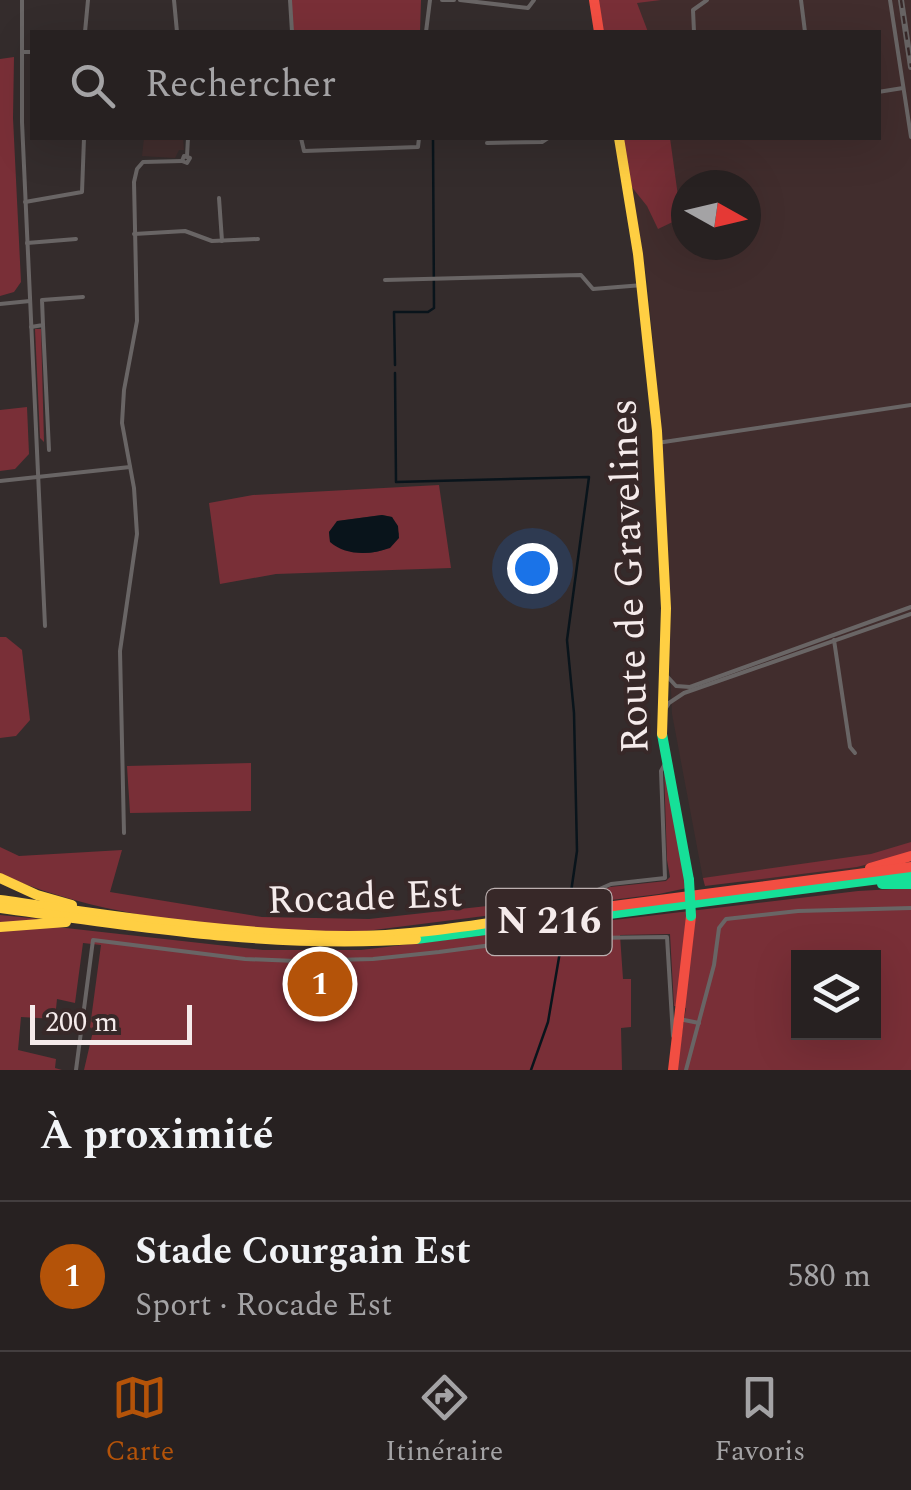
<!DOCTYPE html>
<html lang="fr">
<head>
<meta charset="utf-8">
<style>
	:root { --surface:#272121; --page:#2f292a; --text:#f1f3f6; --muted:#a4a3a5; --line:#433e3f; --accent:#b45309 }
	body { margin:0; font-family:Spectral,serif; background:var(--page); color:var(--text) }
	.controls { position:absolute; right:30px; bottom:30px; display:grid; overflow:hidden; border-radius:0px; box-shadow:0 10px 40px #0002 }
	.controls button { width:90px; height:90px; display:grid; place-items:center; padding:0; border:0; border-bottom:2px solid var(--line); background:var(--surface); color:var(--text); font:50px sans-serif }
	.compass { position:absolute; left:671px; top:170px; width:90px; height:90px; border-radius:50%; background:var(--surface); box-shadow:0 10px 40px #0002; rotate:98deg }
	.scale { position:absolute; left:30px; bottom:25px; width:162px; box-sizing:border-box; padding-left:10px; border:5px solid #f5ebeb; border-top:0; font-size:28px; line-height:35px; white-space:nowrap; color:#f5ebeb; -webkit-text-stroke:8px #372828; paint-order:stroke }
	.you { position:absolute; left:532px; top:568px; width:35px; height:35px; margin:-25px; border:8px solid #fff; border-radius:50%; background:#1a73e8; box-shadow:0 0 0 15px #1a73e833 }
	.badge { display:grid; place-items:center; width:65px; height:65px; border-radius:50%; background:var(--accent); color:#fff; font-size:32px; font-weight:700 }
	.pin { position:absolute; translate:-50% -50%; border:5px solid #fff; box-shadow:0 2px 10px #0006 }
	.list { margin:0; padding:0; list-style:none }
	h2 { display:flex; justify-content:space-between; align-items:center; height:130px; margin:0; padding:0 40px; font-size:42px }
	h2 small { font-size:32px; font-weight:400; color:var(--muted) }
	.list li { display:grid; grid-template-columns:65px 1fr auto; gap:30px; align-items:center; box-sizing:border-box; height:150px; padding:0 40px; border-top:2px solid var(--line) }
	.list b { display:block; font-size:38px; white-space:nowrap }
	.list p { margin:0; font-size:32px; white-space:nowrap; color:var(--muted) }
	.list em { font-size:32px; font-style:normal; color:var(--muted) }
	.icon { flex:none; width:55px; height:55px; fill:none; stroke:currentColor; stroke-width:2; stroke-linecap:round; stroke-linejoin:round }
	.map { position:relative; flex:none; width:911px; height:1070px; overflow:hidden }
	.search { position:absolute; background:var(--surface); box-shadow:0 10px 40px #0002; left:30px; right:30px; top:30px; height:110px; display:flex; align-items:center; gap:25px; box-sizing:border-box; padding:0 35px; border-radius:0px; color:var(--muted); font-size:38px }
	.sheet { height:280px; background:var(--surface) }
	nav { display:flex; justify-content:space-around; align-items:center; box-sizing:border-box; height:140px; border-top:2px solid var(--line); background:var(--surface); font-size:28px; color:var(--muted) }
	nav a { display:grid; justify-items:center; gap:5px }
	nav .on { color:var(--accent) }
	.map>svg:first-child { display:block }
	.built { fill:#412d2d; fill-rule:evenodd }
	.green { fill:#792f37; fill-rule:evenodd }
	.water { fill:#09141b }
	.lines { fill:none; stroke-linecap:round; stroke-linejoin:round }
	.stream { stroke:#09141b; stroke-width:2.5 }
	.street { stroke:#696565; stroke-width:4 }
	.fast { stroke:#16e098; stroke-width:10 }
	.slow { stroke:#ffcf43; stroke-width:10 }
	.jam { stroke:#f24e42; stroke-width:10 }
	.rail-casing { stroke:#676363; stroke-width:6 }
	.rail { stroke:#372828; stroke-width:2.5; stroke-dasharray:8; stroke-linecap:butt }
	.fast-bridge { stroke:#16e098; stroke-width:10 }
	.labels { text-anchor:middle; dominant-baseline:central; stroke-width:8; stroke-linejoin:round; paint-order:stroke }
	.shield { fill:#372828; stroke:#bcb0b0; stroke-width:2.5 }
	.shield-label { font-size:38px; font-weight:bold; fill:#f5ebeb }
	.street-label { font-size:40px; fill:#f5ebeb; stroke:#372828 }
</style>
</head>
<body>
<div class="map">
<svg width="911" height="1070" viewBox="0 0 911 1070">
	<rect width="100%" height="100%" fill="#342c2c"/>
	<!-- built -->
	<g class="built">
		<path d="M602 0H911V873L704 884 672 714 659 406 647 280 624 138H878V32H607ZM686 185H746V245H686Z"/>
		<polygon points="144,138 183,138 184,150 179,150 175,158 142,156"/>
	</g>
	<!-- green -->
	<g class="green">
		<polygon points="292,0 421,0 420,32 290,32"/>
		<polygon points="597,0 661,0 637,3 648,32 603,32"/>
		<polygon points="14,57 13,118 21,282 14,292 0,296 0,59"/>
		<polygon points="622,138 670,138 681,218 658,229 647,206 631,186"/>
		<polygon points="35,329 41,329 44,442 40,438"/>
		<polygon points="27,407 29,454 15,469 0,471 0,410"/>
		<path d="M439 485 451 568 276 574 220 584 209 503 253 495ZM382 515 392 517 399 534C391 559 347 557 330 541L329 532 338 521Z"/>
		<polygon points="0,637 6,637 22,650 30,720 16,736 0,738"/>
		<polygon points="251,763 251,811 130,813 127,766"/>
		<path d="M664 769 680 828 687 888 659 894 366 931C251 933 106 921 0 874V847L19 856 122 850 110 892 262 917 369 919 595 894 610 887 666 881 670 877 667 860Z"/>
		<polygon points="911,842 911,853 857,867 705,886 703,878 871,854"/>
		<path d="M911 888V1070H676L686 1008 674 1006 670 934 620 935 623 979H631V1027L621 1028 622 1070H84L93 1031 90 1027 101 945 83 943 75 1003 57 999 55 1019 21 1017 18 1050 56 1059 55 1068 62 1070H0V915L40 919 48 926 263 950H361L858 891ZM798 958H874V1032H798Z"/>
	</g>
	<!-- water -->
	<path class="water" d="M382 515 392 517 398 526 399 538 390 548C370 555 346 556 330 542L329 532 337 521Z"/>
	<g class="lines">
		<!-- stream -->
		<g class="stream">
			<polyline points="395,365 394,312 428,312 434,308 433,138"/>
			<polyline points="395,373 396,482 589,477 567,640 574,713 577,851 570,899"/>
			<polyline points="531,1070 548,1022 563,934"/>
		</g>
		<!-- street -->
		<g class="street">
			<polyline points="22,0 22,122 45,626"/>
			<polyline points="174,0 177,32"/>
			<polyline points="290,0 292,32"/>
			<polyline points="442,0 454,0"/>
			<polyline points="460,0 528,8 534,0"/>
			<polyline points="801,0 805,32"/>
			<polyline points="890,0 911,137"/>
			<polyline points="85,32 88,0"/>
			<polyline points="426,32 430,0"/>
			<polyline points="694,32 693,10 707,0"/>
			<polyline points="22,52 32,52"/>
			<polyline points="878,92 903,88"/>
			<polyline points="301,138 304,151 418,147 419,138"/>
			<polyline points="487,143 542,142 548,138"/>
			<polygon points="184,156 190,158 187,163 182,161"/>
			<polyline points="187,156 188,138"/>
			<polyline points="219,198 222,241"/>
			<polyline points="25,202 82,192 84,138"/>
			<polyline points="134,234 185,231 212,241 258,239"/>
			<polyline points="27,243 76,239"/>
			<polyline points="385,280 581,275 593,289 643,285"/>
			<polyline points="0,304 30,301"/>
			<polyline points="43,325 49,450"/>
			<polyline points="31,327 43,325 42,300 83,297"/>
			<polyline points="657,443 911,405"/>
			<polyline points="0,481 130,467"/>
			<polyline points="834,640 850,747 855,753"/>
			<polyline points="665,674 676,686 690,687 911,607"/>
			<polyline points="663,713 669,703 684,693 911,614"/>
			<polyline points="124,833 120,651 137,534 134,488 122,423 124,390 137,321 134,182 137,169 143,162 182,161"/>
			<polyline points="586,895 611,884 665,878 661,771 666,762"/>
			<polyline points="679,1019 699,1023"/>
			<polyline points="76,1070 93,940 245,959 296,961 373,959 439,952 545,938 565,930 588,938 667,937 673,1036"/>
			<polyline points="686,1070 714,965 719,928 726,919 798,911 911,908"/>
		</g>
		<!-- fast -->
		<g class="fast">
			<polyline points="662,734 689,880"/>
			<polyline points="882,884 911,884"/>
			<polyline points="416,939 911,875"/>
		</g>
		<!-- slow -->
		<g class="slow">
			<polyline points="619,138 638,254 657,431 666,608 662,734"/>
			<polyline points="0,878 37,895 72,905"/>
			<path d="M0 900C116 916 231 935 348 936 414 936 480 924 545 915"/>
			<path d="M0 908C139 927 276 949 416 939"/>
			<polyline points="0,927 66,922"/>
		</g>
		<!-- jam -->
		<g class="jam">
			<polyline points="594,0 599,32"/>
			<polyline points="870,868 911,856"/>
			<polyline points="545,915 911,867"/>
			<polyline points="673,1070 691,916"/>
		</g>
		<!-- rail casing -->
		<g class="rail-casing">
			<polyline id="rail" points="901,0 911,67"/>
		</g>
		<!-- rail -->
		<use href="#rail" class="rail"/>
		<!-- fast-bridge -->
		<polyline class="fast-bridge" points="689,880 691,916"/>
	</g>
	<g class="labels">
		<!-- shield labels -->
		<rect class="shield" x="486.5" y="889" width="125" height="66" rx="8"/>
		<g class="shield-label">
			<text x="549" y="922">N 216</text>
		</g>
		<!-- street labels -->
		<g class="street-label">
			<text transform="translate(630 576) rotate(-92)">Route de Gravelines</text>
			<text transform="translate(365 898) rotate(-2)">Rocade Est</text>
		</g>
	</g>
</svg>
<div class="controls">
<button><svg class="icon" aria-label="layers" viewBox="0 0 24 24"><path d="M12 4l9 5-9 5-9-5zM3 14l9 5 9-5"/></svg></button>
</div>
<svg class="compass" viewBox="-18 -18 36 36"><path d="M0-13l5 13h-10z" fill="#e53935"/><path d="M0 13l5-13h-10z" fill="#a4a3a5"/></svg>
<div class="scale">200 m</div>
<div class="you"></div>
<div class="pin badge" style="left:320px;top:984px">1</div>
<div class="search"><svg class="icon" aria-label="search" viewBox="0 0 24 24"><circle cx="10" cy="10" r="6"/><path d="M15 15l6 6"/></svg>Rechercher</div>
</div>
<section class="sheet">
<h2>À proximité<small></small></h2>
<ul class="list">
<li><span class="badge">1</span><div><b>Stade Courgain Est</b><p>Sport · Rocade Est</p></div><em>580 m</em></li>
</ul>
</section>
<nav>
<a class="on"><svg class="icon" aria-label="map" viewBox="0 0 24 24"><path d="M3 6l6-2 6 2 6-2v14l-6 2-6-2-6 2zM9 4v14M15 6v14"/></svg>Carte</a>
<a><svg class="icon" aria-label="directions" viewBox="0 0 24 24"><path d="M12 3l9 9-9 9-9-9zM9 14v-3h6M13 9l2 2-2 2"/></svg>Itinéraire</a>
<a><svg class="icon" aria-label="saved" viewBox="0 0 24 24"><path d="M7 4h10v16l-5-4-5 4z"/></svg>Favoris</a>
</nav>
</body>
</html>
